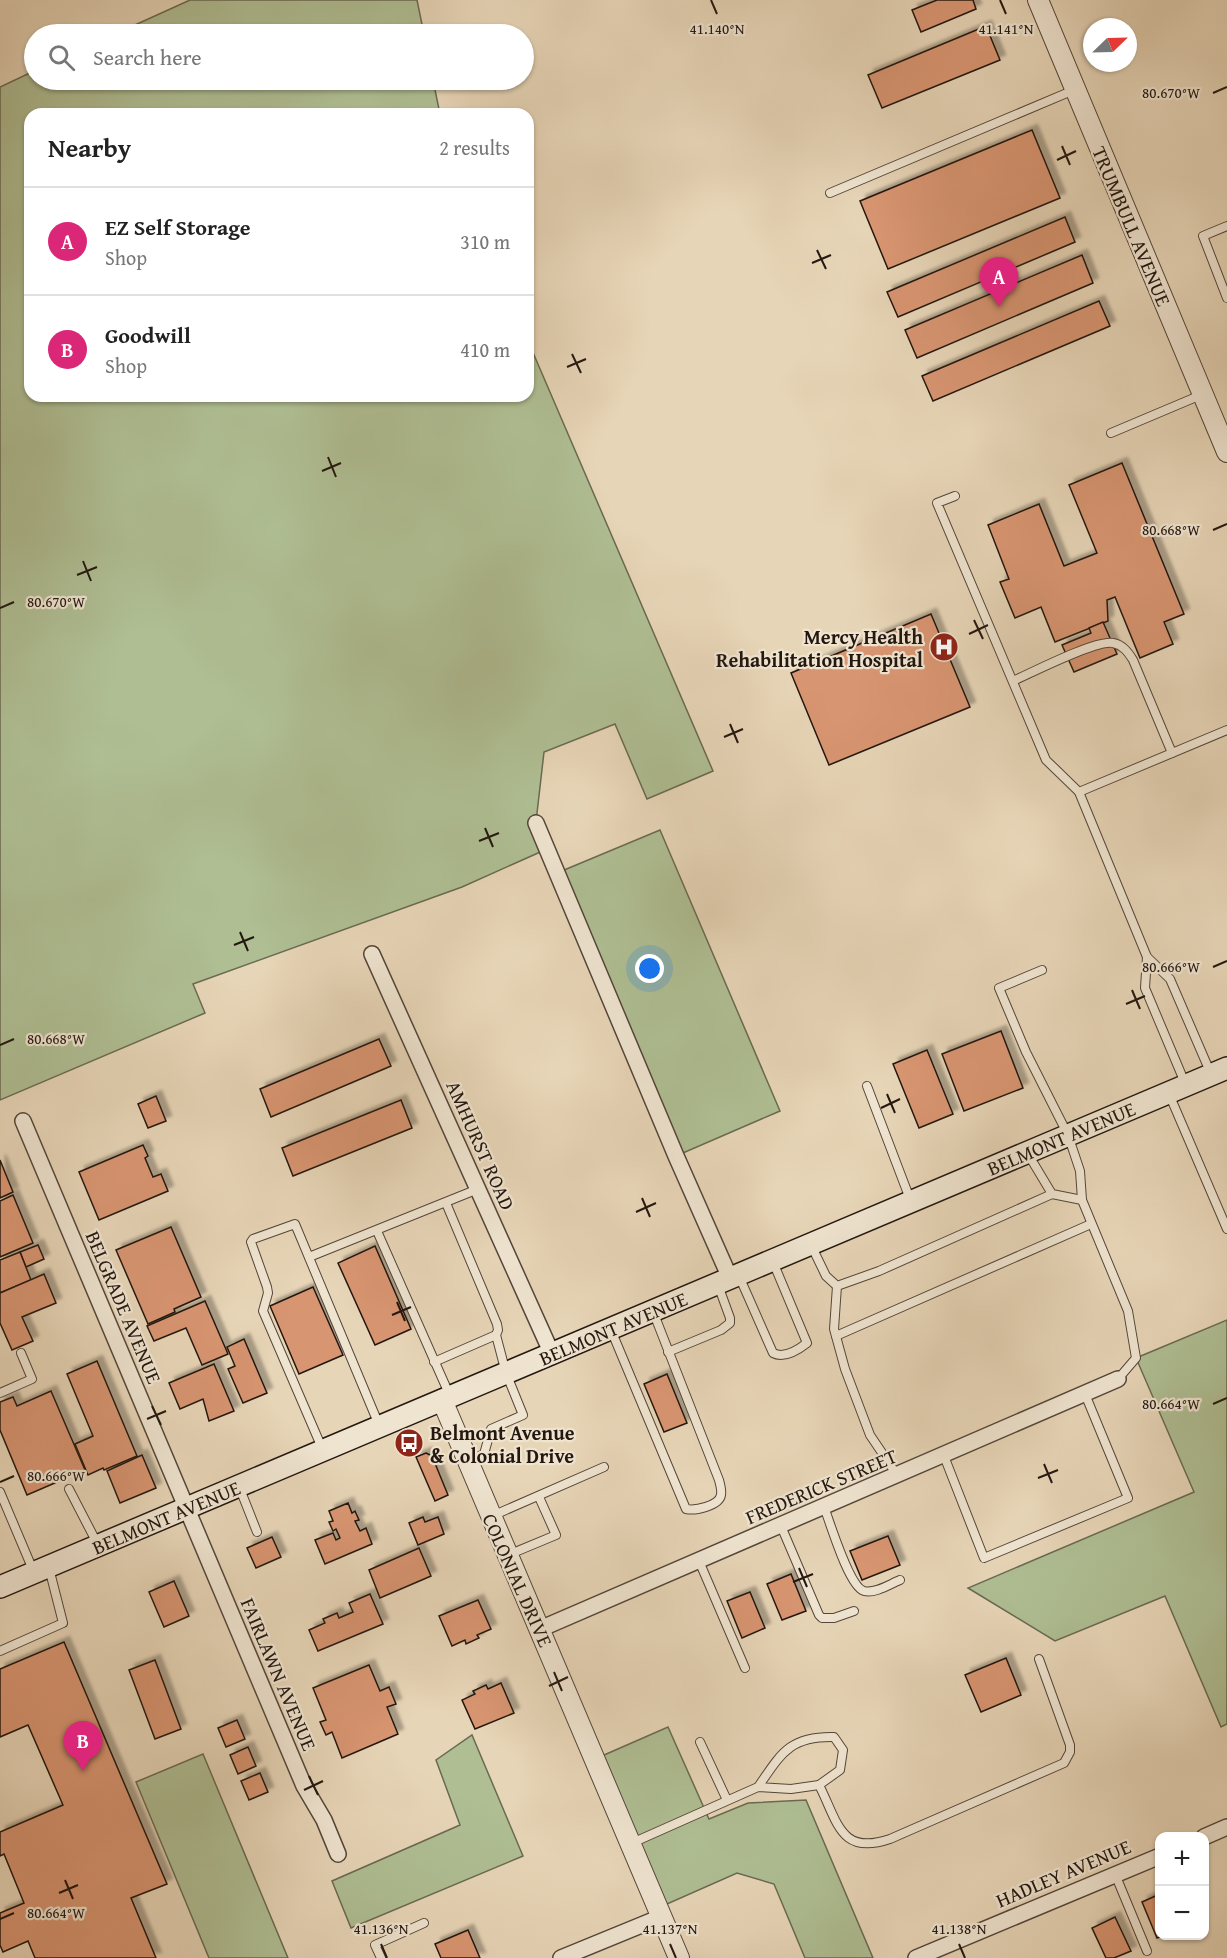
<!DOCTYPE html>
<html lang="en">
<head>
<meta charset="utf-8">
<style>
	:root { --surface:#fff; --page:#f2f2f2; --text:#222; --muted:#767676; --line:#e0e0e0; --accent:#db2777 }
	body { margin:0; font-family:"Gentium Book Plus",serif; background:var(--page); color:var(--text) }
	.controls { position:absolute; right:18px; bottom:18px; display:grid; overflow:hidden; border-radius:12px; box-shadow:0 2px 4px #0004 }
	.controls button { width:54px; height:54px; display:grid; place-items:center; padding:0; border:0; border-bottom:2px solid var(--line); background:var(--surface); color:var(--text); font:30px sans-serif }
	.compass { position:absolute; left:1083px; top:18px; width:54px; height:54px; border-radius:50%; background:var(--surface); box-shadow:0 2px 4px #0004; rotate:67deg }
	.you { position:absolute; left:650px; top:969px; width:21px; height:21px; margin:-15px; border:4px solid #fff; border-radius:50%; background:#1a73e8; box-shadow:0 0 0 9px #1a73e833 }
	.badge { display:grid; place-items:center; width:39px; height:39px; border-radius:50%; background:var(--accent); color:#fff; font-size:20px; font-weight:700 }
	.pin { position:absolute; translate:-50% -50px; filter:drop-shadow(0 2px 3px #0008) }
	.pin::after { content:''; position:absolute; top:32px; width:21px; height:18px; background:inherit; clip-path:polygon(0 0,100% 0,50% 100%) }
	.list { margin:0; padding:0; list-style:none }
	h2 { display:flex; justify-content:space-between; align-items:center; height:78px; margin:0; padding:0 24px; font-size:26px }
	h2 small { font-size:20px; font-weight:400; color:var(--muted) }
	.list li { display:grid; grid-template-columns:39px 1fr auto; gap:18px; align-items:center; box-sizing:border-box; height:108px; padding:0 24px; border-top:2px solid var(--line) }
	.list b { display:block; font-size:22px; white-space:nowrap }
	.list p { margin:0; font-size:20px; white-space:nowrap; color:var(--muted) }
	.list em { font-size:20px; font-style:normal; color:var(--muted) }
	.icon { flex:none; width:33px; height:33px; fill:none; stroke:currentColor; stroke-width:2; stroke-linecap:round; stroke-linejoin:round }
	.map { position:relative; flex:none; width:1227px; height:1958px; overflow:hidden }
	.search { position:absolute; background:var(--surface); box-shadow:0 2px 4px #0004; left:24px; top:24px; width:510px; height:66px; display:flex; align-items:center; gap:15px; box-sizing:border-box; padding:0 21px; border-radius:33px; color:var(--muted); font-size:22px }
	.panel { position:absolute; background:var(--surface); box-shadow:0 2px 4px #0004; left:24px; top:108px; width:510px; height:294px; border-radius:18px }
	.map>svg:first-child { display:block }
	.green { fill:#afbe93; stroke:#696a52; stroke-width:1.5 }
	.building { fill:#d89571; stroke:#231710; stroke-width:1.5; filter:url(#shadow) }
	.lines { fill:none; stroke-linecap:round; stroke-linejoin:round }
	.service-casing { stroke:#54463a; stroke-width:10 }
	.minor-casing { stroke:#54463a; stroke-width:18 }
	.tertiary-casing { stroke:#54463a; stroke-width:22 }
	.secondary-casing { stroke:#231710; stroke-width:24 }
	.service { stroke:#efe4d0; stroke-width:8 }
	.minor { stroke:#efe4d0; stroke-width:15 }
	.tertiary { stroke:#efe4d0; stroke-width:20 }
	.secondary { stroke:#efe4d0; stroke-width:21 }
	.ticks { fill:none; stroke:#231710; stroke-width:2 }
	.labels { text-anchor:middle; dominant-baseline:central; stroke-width:4.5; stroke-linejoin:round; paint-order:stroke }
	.street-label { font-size:20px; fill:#231710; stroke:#efe4d0 }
	.poi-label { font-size:20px; font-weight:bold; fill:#231710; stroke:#efe4d0; text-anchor:end }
	.ticks-label { font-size:15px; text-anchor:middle; fill:#231710; stroke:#efe4d0; stroke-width:4.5; stroke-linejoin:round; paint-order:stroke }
</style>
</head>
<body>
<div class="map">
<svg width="1227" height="1958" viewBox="0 0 1227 1958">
	<defs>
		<filter id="shadow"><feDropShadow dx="5.5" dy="-5.5" stdDeviation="1.5" flood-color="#0004"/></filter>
	</defs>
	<rect width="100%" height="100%" fill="#e7d5b7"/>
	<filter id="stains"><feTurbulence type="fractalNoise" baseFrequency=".00333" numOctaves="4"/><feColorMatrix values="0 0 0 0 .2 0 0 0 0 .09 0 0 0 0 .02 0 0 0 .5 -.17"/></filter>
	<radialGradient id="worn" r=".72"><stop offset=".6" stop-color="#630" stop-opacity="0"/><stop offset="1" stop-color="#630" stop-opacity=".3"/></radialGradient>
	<!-- green -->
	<g class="green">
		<polygon points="190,0 417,0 424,34 115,34"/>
		<polygon points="34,71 34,80 433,80 440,114 30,114 30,396 528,396 528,341 713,771 647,799 615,724 544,752 536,822 547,849 462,887 193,984 205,1013 0,1100 0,87"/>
		<polygon points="660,830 780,1111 676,1156 557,873"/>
		<polygon points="1227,1320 1227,1724 1221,1727 1165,1596 1055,1641 968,1588 1194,1492 1136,1358"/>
		<polygon points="668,1727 709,1819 748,1803 806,1800 873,1958 805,1958 774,1884 737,1873 658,1908 595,1759"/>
		<polygon points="472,1735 523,1856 351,1928 332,1881 460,1825 436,1760"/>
		<polygon points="203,1754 288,1958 209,1958 136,1782"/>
	</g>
	<!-- building -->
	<g class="building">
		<polygon points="937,0 973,0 976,9 921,32 912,10"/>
		<polygon points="986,26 1000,60 882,108 868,75"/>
		<polygon points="1032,130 1060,198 888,269 860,201"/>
		<polygon points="1065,217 1075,242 898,317 887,292"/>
		<polygon points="1082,255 1093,283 917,358 905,330"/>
		<polygon points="1099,301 1110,326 933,401 922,376"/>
		<polygon points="1122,463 1184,614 1164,622 1173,644 1140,658 1115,597 1107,600 1108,621 1055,642 1041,607 1015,618 1000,582 1009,579 988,525 1039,504 1064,566 1097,553 1069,485"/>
		<polygon points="931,614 970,707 829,765 791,673"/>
		<polygon points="1103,622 1117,654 1074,672 1062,645 1091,633 1089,628"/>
		<polygon points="1001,1031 1023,1088 964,1111 942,1054"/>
		<polygon points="379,1039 391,1066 271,1117 260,1089"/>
		<polygon points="927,1050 953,1114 919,1128 893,1064"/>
		<polygon points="156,1096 166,1121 148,1128 138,1104"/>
		<polygon points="401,1100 412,1128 293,1176 282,1148"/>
		<polygon points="143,1145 148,1156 145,1158 153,1177 161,1174 168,1191 99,1220 79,1172"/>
		<polygon points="0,1160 13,1192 0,1198"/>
		<polygon points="13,1195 33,1243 0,1257 0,1201"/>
		<polygon points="171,1227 201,1297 174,1309 175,1312 148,1324 116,1250"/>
		<polygon points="38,1245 44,1259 26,1267 20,1252"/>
		<polygon points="375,1246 411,1329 375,1345 338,1263"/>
		<polygon points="20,1252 31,1280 0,1293 0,1260"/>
		<polygon points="44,1274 56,1303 22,1317 33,1341 12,1350 0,1323 0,1293"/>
		<polygon points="313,1287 343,1355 299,1374 270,1306"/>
		<polygon points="205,1301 228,1354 202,1365 186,1328 154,1341 147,1326"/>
		<polygon points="244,1339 267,1393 243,1403 228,1369 235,1366 227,1347"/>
		<polygon points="97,1361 137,1456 104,1470 103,1468 88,1475 75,1444 93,1436 67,1374"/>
		<polygon points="214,1364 234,1411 209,1421 203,1399 180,1409 169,1383"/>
		<polygon points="667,1374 687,1423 664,1432 644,1384"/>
		<polygon points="51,1391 85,1470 27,1495 0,1430 0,1402 13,1397 17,1406"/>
		<polygon points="426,1453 432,1456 448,1495 435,1501 416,1457"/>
		<polygon points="142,1455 156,1488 120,1503 107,1471"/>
		<polygon points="348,1503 352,1513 355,1511 359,1520 355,1521 360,1531 366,1528 372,1544 325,1564 315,1540 333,1533 336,1540 340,1538 336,1529 333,1531 329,1522 333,1521 329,1511"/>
		<polygon points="423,1517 425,1522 438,1517 444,1534 418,1545 409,1523"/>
		<polygon points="888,1536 900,1565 862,1580 850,1551"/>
		<polygon points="272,1537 281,1557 256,1568 247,1548"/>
		<polygon points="419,1548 431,1576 380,1598 369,1570"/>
		<polygon points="791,1574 806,1611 782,1620 767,1584"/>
		<polygon points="174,1581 189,1616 164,1627 149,1592"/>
		<polygon points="750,1592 765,1628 742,1638 727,1601"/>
		<polygon points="370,1594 383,1624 318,1651 309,1630 325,1623 323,1619 337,1613 339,1618 353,1612 349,1603"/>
		<polygon points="478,1600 491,1629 477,1635 479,1638 466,1644 465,1640 452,1646 439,1616"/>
		<polygon points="64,1642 167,1884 131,1898 156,1958 35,1958 28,1941 3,1952 0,1945 0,1913 24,1903 4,1854 0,1856 0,1832 63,1805 28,1725 0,1737 0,1669"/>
		<polygon points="1006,1658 1021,1695 981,1712 965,1675"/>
		<polygon points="155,1660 181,1729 155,1739 129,1670"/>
		<polygon points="369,1665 380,1691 389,1687 396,1704 387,1707 398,1734 342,1758 332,1732 326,1735 320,1722 326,1720 313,1688"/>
		<polygon points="501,1683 514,1713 475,1729 462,1700 475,1694 473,1691 486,1685 488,1689"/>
		<polygon points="237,1720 245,1739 226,1747 218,1728"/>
		<polygon points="248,1747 256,1766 238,1774 230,1755"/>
		<polygon points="260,1773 268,1792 249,1800 241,1781"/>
		<polygon points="1160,1894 1160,1936 1162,1936 1157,1938 1142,1902"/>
		<polygon points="1115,1917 1131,1951 1114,1958 1106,1958 1092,1928"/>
		<polygon points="468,1930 480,1958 441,1958 435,1944"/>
	</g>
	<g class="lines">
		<!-- service casing -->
		<g class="service-casing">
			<g id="service">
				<polyline points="830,193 1074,90"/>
				<polyline points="1227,226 1203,236 1227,298"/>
				<polyline points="1111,433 1201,395"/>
				<polyline points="955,496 937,503 1046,760 1079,792 1147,957 1170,979 1211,1074"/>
				<path d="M1013 681C1031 673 1097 639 1113 643 1123 645 1128 652 1133 660L1172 753"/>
				<polyline points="1079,792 1227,730"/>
				<polyline points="1147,957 1145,988 1185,1083"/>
				<polyline points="1042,970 999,988 1026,1052 1068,1135 1080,1171 1082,1200 1128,1311 1136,1358 1118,1379"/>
				<polyline points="867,1086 910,1199"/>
				<polyline points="1169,1094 1227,1229"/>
				<polyline points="1028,1154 1052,1194 1082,1200"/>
				<polyline points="446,1203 497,1324 498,1330 496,1335"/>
				<polyline points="377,1231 450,1396"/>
				<polyline points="811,1245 826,1276 837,1286 879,1271 1052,1194"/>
				<polyline points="309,1257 478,1189"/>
				<path d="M739 1276 773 1353C784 1359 798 1350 807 1343L773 1262"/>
				<polyline points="837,1286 834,1329 845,1369 870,1435 897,1475"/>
				<path d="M611 1330 686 1509C695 1511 719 1506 721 1495 722 1490 720 1484 719 1480L654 1314"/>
				<polyline points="836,1336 1091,1224"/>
				<polyline points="668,1352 721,1330 730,1323 730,1318 718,1285"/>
				<polyline points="434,1362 496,1335 506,1373 523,1415 491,1429 484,1454 468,1461"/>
				<polyline points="0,1393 32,1379 21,1353"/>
				<polyline points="322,1448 263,1311 268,1293 267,1287 251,1242 253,1239 295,1224 379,1425"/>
				<polyline points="944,1456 984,1558 1128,1498 1085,1394"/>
				<polyline points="69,1489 98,1545"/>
				<polyline points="240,1489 257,1532"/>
				<polyline points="0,1492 33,1570"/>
				<path d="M824 1507C830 1522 849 1587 864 1591 875 1594 890 1584 900 1580"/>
				<polyline points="492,1516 604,1467"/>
				<polyline points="781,1526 819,1615 822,1618 834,1618 854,1611"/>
				<polyline points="508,1555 556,1535 539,1497"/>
				<polyline points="699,1561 745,1668"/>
				<polyline points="0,1651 63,1623 49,1568"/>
				<polyline points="700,1742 727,1800"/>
				<path d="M819 1785C838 1822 840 1856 890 1839L1064 1763 1070 1752V1745L1039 1659"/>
				<path d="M632 1843 758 1787 791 1789 819 1785 840 1770 843 1750 834 1737C789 1736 781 1754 758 1787"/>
				<polyline points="1115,1874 1147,1951"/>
				<polyline points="381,1958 375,1945 424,1923"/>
			</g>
		</g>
		<!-- minor casing -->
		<g class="minor-casing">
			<g id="minor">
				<polyline points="536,823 676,1156 730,1278"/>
				<polyline points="372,954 552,1354"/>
				<polyline points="23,1121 304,1786 324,1820 338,1854"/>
				<polyline points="540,1629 1118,1379"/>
				<polyline points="1204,1837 1227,1827"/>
				<polyline points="561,1958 661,1917"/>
				<polyline points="916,1958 1160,1856"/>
			</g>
		</g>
		<!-- tertiary casing -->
		<g class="tertiary-casing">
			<g id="tertiary">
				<polyline points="1038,0 1227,452"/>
				<polyline points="442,1400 679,1958"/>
			</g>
		</g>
		<!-- secondary casing -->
		<g class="secondary-casing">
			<polyline id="secondary" points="0,1587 1227,1068"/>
		</g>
		<!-- service -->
		<use href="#service" class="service"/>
		<!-- minor -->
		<use href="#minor" class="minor"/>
		<!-- tertiary -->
		<use href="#tertiary" class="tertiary"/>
		<!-- secondary -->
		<use href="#secondary" class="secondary"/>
	</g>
	<!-- ticks -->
	<path class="ticks" d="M711 0 717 14M1000 0 1006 14M1213 93 1227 87M1062 146 1070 165M1057 160 1076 151M817 250 826 269M812 263 831 255M572 354 581 373M567 367 586 359M328 457 336 477M322 471 341 463M1213 530 1227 524M83 561 91 581M77 575 97 567M0 608 14 602M974 620 983 639M969 634 988 625M730 724 738 743M724 737 743 729M485 828 493 847M479 841 499 833M240 932 248 951M234 945 254 937M1213 967 1227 961M1132 990 1140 1009M1126 1004 1145 996M0 1045 14 1039M887 1094 895 1113M881 1108 900 1099M642 1198 650 1217M636 1212 656 1203M397 1302 405 1321M392 1315 411 1307M1213 1404 1227 1398M152 1406 161 1425M147 1419 166 1411M1044 1464 1052 1483M1038 1478 1058 1470M0 1482 14 1476M799 1568 807 1587M793 1582 813 1574M554 1672 562 1691M549 1686 568 1677M309 1776 318 1795M304 1790 323 1781M65 1880 73 1899M59 1893 78 1885M0 1919 14 1913M381 1944 387 1958M670 1944 676 1958M959 1944 965 1958"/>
	<!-- icons -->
	<defs>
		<g id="hospital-disc" transform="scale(1.5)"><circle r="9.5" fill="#8f2418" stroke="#efe4d0"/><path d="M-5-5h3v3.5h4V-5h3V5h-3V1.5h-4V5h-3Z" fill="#fff"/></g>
		<g id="bus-disc" transform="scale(1.5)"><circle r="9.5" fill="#8f2418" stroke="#efe4d0"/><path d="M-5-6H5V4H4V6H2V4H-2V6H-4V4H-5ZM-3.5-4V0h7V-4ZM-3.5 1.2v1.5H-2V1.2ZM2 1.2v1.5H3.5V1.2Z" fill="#fff"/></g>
	</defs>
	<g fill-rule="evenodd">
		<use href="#hospital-disc" x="944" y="647"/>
		<use href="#bus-disc" x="409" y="1443"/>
	</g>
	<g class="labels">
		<!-- street labels -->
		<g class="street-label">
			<text transform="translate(1132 226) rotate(67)">TRUMBULL AVENUE</text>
			<text transform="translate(1061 1138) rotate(-23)">BELMONT AVENUE</text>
			<text transform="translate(481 1145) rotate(66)">AMHURST ROAD</text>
			<text transform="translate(124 1307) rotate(67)">BELGRADE AVENUE</text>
			<text transform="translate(613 1328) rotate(-23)">BELMONT AVENUE</text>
			<text transform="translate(821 1486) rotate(-23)">FREDERICK STREET</text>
			<text transform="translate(166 1517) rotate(-23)">BELMONT AVENUE</text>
			<text transform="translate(518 1580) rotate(66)">COLONIAL DRIVE</text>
			<text transform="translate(279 1674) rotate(67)">FAIRLAWN AVENUE</text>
			<text transform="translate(1063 1873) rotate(-23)">HADLEY AVENUE</text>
		</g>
		<!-- poi labels -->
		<g class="poi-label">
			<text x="923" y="636">Mercy Health<tspan x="923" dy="23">Rehabilitation Hospital</tspan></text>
			<text x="430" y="1432" text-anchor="start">Belmont Avenue<tspan x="430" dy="23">&amp; Colonial Drive</tspan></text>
		</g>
	</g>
	<g class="ticks-label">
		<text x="717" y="34">41.140°N</text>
		<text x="1006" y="34">41.141°N</text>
		<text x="1171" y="98">80.670°W</text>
		<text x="1171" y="535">80.668°W</text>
		<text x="56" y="607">80.670°W</text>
		<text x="1171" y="972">80.666°W</text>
		<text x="56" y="1044">80.668°W</text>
		<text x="1171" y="1409">80.664°W</text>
		<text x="56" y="1481">80.666°W</text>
		<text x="56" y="1918">80.664°W</text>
		<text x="381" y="1934">41.136°N</text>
		<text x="670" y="1934">41.137°N</text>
		<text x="959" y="1934">41.138°N</text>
	</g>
	<rect width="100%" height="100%" filter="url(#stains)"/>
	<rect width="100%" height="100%" fill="url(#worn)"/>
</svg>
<div class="controls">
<button>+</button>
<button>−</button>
</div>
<svg class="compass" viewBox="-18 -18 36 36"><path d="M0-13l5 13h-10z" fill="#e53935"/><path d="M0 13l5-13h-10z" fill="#767676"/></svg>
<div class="you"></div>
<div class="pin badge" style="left:999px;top:307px">A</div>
<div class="pin badge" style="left:83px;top:1771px">B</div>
<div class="search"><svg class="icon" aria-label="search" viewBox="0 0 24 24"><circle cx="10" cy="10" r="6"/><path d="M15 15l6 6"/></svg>Search here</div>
<section class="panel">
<h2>Nearby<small>2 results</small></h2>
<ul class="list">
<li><span class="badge">A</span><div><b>EZ Self Storage</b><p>Shop</p></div><em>310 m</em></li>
<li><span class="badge">B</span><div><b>Goodwill</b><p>Shop</p></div><em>410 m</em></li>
</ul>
</section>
</div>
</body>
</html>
